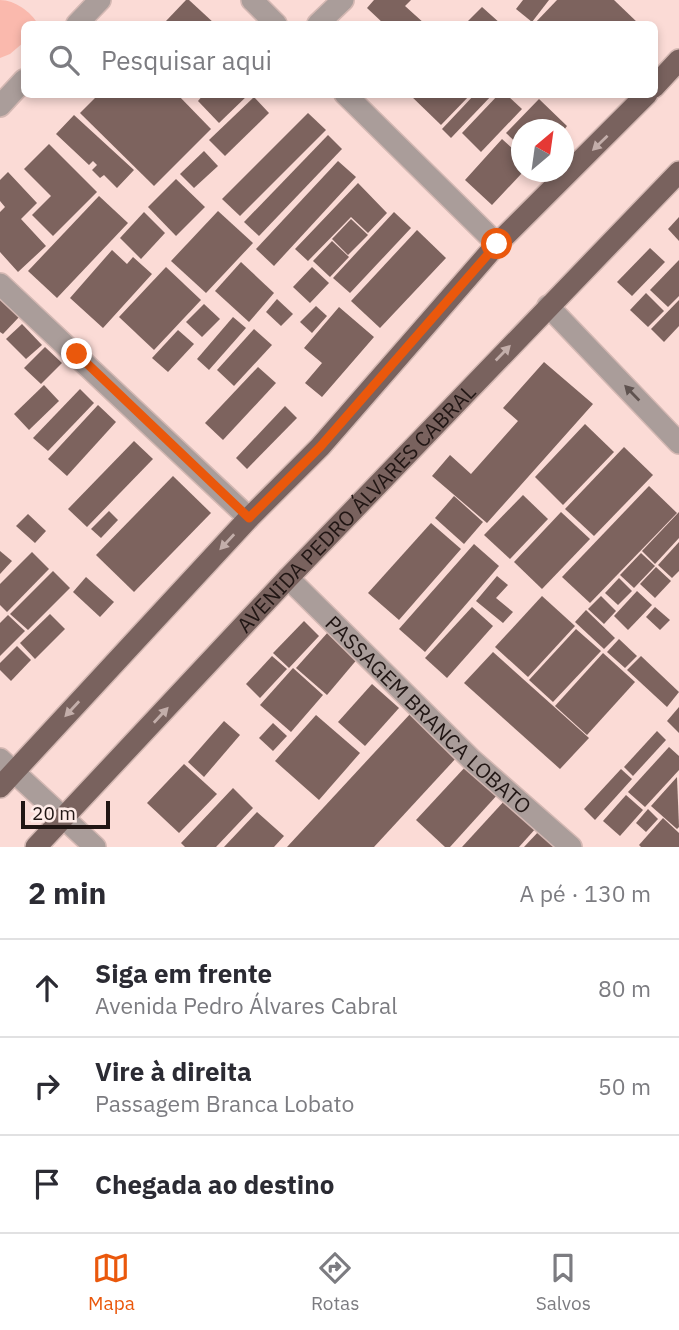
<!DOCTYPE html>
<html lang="pt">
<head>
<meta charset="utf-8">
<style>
	:root { --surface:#fff; --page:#f7f7f7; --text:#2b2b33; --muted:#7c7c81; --line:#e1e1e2; --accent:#ea580c }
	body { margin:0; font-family:"IBM Plex Sans",sans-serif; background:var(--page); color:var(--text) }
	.compass { position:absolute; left:511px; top:119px; width:63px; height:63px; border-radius:50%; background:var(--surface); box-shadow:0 4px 10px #0003; rotate:29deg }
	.scale { position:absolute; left:21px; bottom:18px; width:89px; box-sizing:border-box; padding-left:7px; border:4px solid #211614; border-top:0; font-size:19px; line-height:24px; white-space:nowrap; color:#211614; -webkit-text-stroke:5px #ffece8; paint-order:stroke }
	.stop { position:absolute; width:21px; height:21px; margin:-16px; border:5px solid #ea580c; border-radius:50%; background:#fff }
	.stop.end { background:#ea580c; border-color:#fff; box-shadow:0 2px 7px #0008 }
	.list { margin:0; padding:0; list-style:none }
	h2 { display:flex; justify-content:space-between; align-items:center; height:91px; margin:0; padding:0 28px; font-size:30px }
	h2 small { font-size:23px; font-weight:400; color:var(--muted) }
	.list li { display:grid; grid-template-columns:46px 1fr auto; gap:21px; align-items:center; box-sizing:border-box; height:98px; padding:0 28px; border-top:2px solid var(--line) }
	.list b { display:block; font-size:26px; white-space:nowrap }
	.list p { margin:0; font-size:23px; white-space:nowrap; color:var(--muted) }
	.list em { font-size:23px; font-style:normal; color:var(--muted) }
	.icon { flex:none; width:38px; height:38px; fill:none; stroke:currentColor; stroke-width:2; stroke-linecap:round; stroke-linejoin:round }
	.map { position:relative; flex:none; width:679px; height:847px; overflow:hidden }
	.search { position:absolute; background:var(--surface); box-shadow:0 4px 10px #0003; left:21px; right:21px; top:21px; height:77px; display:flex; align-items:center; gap:18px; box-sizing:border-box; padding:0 24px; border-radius:10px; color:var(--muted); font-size:26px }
	.sheet { height:385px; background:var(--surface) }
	nav { display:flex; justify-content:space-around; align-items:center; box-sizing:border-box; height:98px; border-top:2px solid var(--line); background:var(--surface); font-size:19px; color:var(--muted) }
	nav a { display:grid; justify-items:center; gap:4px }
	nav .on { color:var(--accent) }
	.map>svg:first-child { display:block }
	.green { fill:#fab9ad }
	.building { fill:#7d635e }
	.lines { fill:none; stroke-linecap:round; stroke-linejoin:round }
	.minor-casing { stroke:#d4b8b3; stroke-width:24 }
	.major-casing { stroke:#d4b8b3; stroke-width:24 }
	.minor { stroke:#aa9d9a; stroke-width:21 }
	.major { stroke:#79625e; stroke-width:21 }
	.oneway { fill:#c3aeaa }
	.oneway2 { fill:#5f5350 }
	.route { stroke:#ea580c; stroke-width:9 }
	.labels { text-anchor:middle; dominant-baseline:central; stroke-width:7; stroke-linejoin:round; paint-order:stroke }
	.street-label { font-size:21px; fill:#211614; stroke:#ffece8 }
</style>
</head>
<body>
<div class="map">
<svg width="679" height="847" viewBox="0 0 679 847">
	<rect width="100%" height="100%" fill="#fbdbd6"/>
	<!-- green -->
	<path class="green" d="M0 0C15 0 31 12 38 24H24V42L10 54 0 58Z"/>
	<!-- building -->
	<g class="building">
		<polygon points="186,0 189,0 215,24 169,24 166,21"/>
		<polygon points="374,0 411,0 405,6 425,24 384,24 367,8"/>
		<polygon points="523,0 549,0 532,22 516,9"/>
		<polygon points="557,0 614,0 639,24 534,24"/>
		<polygon points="482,7 501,24 465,24"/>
		<polygon points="99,94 177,94 211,129 154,186 80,113"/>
		<polygon points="204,94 249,94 219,123 198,101"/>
		<polygon points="409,94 471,94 441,125"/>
		<polygon points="475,94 493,94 451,138 442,129"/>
		<polygon points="499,94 506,94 522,109 481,152 462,133"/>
		<polygon points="254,97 269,113 225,156 209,140"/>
		<polygon points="539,99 567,126 564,130 522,130 522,148 506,133"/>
		<polygon points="308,113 326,130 240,216 222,199"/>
		<polygon points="74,115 134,170 117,188 104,175 100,178 92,170 97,165 93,161 89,165 56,134"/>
		<polygon points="328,135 342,149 259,236 244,222"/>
		<polygon points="502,139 522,157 522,172 523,172 492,205 465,180"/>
		<polygon points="49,144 97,192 53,236 32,215 51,196 24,169"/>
		<polygon points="204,151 218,166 194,188 180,174"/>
		<polygon points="338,161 356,177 274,266 256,249"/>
		<polygon points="8,172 37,203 21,219 46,246 18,272 0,252 0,212 5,207 0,201 0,180"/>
		<polygon points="176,179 205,207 176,236 148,207"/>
		<polygon points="358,183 387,213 368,233 351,217 308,261 295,249"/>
		<polygon points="99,196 128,223 57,298 28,271"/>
		<polygon points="218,211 253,243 206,293 171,261"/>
		<polygon points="144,212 165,233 141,259 120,238"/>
		<polygon points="394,212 411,228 350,293 333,278"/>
		<polygon points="679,217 679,241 668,229"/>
		<polygon points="351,219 368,235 348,255 332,239"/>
		<polygon points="417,230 446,258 380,328 351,301"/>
		<polygon points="332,241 349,257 330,277 313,261"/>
		<polygon points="650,248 665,262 632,296 617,282"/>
		<polygon points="112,250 127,264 133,257 152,274 103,328 70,298"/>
		<polygon points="679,260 679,296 668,307 650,290"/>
		<polygon points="241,262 274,293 249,322 215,291"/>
		<polygon points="166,267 201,300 154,350 119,317"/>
		<polygon points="312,267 329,283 310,303 293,287"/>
		<polygon points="646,293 664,311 648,327 630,310"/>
		<polygon points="0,295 21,315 3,334 0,332"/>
		<polygon points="277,299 293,314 281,326 266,312"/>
		<polygon points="679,300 679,326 664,342 651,329"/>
		<polygon points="204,304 220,319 202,337 186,322"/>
		<polygon points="316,306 327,316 312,333 300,322"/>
		<polygon points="339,307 374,337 322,397 305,383 322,363 304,348"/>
		<polygon points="233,317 246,328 209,370 197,359"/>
		<polygon points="22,324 42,345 26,359 6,339"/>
		<polygon points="254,329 272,345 234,386 217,370"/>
		<polygon points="178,330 194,344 168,372 152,358"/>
		<polygon points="45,347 62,363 41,384 24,368"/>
		<polygon points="544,362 593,404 487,523 432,476 450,455 471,474 518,421 503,408"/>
		<polygon points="258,367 276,383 223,440 205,423"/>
		<polygon points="44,385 59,401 29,430 14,414"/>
		<polygon points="80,389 94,403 48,451 33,438"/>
		<polygon points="98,405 116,422 67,476 48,459"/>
		<polygon points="285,406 297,418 247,469 236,458"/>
		<polygon points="585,424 614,452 563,505 535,477"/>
		<polygon points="134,441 153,459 87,527 68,509"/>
		<polygon points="624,447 653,475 594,536 565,509"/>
		<polygon points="173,476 211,513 134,592 96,555"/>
		<polygon points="649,486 677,513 590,603 562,577"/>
		<polygon points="523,495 548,519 510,559 484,535"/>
		<polygon points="454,496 483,522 464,544 435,518"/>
		<polygon points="109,511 118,520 101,538 91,529"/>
		<polygon points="561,512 590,539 542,589 514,562"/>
		<polygon points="679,512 679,538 655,564 642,551"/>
		<polygon points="28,514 46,531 35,543 16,526"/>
		<polygon points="431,523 461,549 399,620 368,593"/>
		<polygon points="679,542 679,571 672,578 658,565"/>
		<polygon points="474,544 499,566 425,652 399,629"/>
		<polygon points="0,551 12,561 0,574"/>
		<polygon points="32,552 49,569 7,612 0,605 0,584"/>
		<polygon points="641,553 655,566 634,588 620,575"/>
		<polygon points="656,567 671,581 655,598 640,584"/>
		<polygon points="53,571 70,588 28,630 10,614"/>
		<polygon points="497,576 508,585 496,598 513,612 503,623 476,601"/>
		<polygon points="86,577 114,602 100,617 73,592"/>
		<polygon points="619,578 632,591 618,605 605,593"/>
		<polygon points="637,591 652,605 628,630 614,616"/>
		<polygon points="542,596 575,626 528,677 495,647"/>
		<polygon points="601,596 616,611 604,624 588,609"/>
		<polygon points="472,607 493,626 447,678 425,658"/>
		<polygon points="655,607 670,620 660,630 646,617"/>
		<polygon points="586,610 615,638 604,649 575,622"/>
		<polygon points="50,614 65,629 35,659 20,643"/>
		<polygon points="8,615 25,631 0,656 0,623"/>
		<polygon points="304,621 319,636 289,668 273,653"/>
		<polygon points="576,629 601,651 553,702 529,680"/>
		<polygon points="329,631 359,657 327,695 296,668"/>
		<polygon points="619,639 637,656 625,668 607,652"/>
		<polygon points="17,646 31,660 11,681 0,670 0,663"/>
		<polygon points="493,652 589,738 560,769 464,683"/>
		<polygon points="603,653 635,682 587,735 555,706"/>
		<polygon points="272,656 287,669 260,698 246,684"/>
		<polygon points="641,656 679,692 667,707 627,670"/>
		<polygon points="293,668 323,695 291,732 260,705"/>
		<polygon points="372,684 399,708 365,746 338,722"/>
		<polygon points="679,707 679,733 667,721"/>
		<polygon points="411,713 458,756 374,847 287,847"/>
		<polygon points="316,715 360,753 319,800 275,761"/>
		<polygon points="224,721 240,735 204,777 188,762"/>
		<polygon points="273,723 287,736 273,751 259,738"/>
		<polygon points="657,731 666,740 633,776 624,767"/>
		<polygon points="669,747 679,756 679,770 645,807 628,792"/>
		<polygon points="184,764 217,794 179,833 147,803"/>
		<polygon points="467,765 498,794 450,847 445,847 416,820"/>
		<polygon points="621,769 632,779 595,820 584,809"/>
		<polygon points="677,777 679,827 677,829 651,806"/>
		<polygon points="233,788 253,808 216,847 185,847 181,843"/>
		<polygon points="626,795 643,810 620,836 603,821"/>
		<polygon points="506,799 537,827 519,847 462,847"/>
		<polygon points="648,809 658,819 646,832 636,823"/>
		<polygon points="257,812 284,836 274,847 224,847"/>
		<polygon points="663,818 679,833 679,847 641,847 639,845"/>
		<polygon points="540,830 559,847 524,847"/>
	</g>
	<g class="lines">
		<!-- minor casing -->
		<g class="minor-casing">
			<g id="minor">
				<polyline points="252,0 276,24"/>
				<polyline points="77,24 100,0"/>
				<polyline points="318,24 343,0"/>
				<polyline points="345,94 497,244"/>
				<polyline points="0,106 24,80"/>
				<polyline points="0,284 249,518"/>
				<polyline points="548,306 679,443"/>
				<path id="s1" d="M288 578 472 760 571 847"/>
				<polyline points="0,759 95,847"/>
			</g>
		</g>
		<!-- major casing -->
		<g class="major-casing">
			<g id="major">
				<polyline points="654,87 679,60"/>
				<polyline points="0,787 249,518 320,447 497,244 647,94"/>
				<path id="s2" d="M36 847 288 578 679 172"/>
			</g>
		</g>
		<!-- minor -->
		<use href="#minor" class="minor"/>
		<!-- major -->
		<use href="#major" class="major"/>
	</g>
	<!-- one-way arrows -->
	<defs><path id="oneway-solid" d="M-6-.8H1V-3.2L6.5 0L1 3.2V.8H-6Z" transform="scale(1.75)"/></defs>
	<g class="oneway">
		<use href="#oneway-solid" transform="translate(600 143) rotate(136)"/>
		<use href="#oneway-solid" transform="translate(503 353) rotate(-46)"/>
		<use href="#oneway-solid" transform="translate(227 542) rotate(133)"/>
		<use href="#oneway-solid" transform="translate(72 709) rotate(133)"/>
		<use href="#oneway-solid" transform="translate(161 715) rotate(-47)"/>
	</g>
	<use class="oneway2" href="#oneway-solid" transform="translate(632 393) rotate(-134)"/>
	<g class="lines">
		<!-- route -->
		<polyline class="route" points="77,354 249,518 320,447 497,244"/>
	</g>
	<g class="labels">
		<!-- street labels -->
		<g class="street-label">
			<text stroke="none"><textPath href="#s2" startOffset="466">AVENIDA PEDRO ÁLVARES CABRAL</textPath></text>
			<text stroke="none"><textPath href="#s1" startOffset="196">PASSAGEM BRANCA LOBATO</textPath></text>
		</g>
	</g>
</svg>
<svg class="compass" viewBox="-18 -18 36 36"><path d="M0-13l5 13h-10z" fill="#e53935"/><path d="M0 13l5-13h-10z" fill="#7c7c81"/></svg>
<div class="scale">20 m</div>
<div class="stop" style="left:497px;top:244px"></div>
<div class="stop end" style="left:77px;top:354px"></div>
<div class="search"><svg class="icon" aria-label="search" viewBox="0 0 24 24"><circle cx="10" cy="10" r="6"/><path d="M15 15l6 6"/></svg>Pesquisar aqui</div>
</div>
<section class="sheet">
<h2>2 min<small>A pé · 130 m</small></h2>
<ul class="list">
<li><svg class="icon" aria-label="ahead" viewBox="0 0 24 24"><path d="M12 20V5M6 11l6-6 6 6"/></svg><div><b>Siga em frente</b><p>Avenida Pedro Álvares Cabral</p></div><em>80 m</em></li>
<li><svg class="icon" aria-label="right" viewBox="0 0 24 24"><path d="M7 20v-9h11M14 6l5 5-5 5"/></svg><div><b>Vire à direita</b><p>Passagem Branca Lobato</p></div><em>50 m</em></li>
<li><svg class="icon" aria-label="arrive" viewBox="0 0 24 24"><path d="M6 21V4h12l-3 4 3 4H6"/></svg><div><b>Chegada ao destino</b></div></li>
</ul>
</section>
<nav>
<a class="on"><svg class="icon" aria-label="map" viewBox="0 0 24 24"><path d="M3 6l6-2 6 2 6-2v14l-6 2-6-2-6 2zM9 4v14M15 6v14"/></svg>Mapa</a>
<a><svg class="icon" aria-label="directions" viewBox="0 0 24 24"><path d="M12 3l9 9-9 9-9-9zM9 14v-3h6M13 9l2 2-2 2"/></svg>Rotas</a>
<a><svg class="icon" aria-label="saved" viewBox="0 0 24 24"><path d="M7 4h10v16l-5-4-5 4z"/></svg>Salvos</a>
</nav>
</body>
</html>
